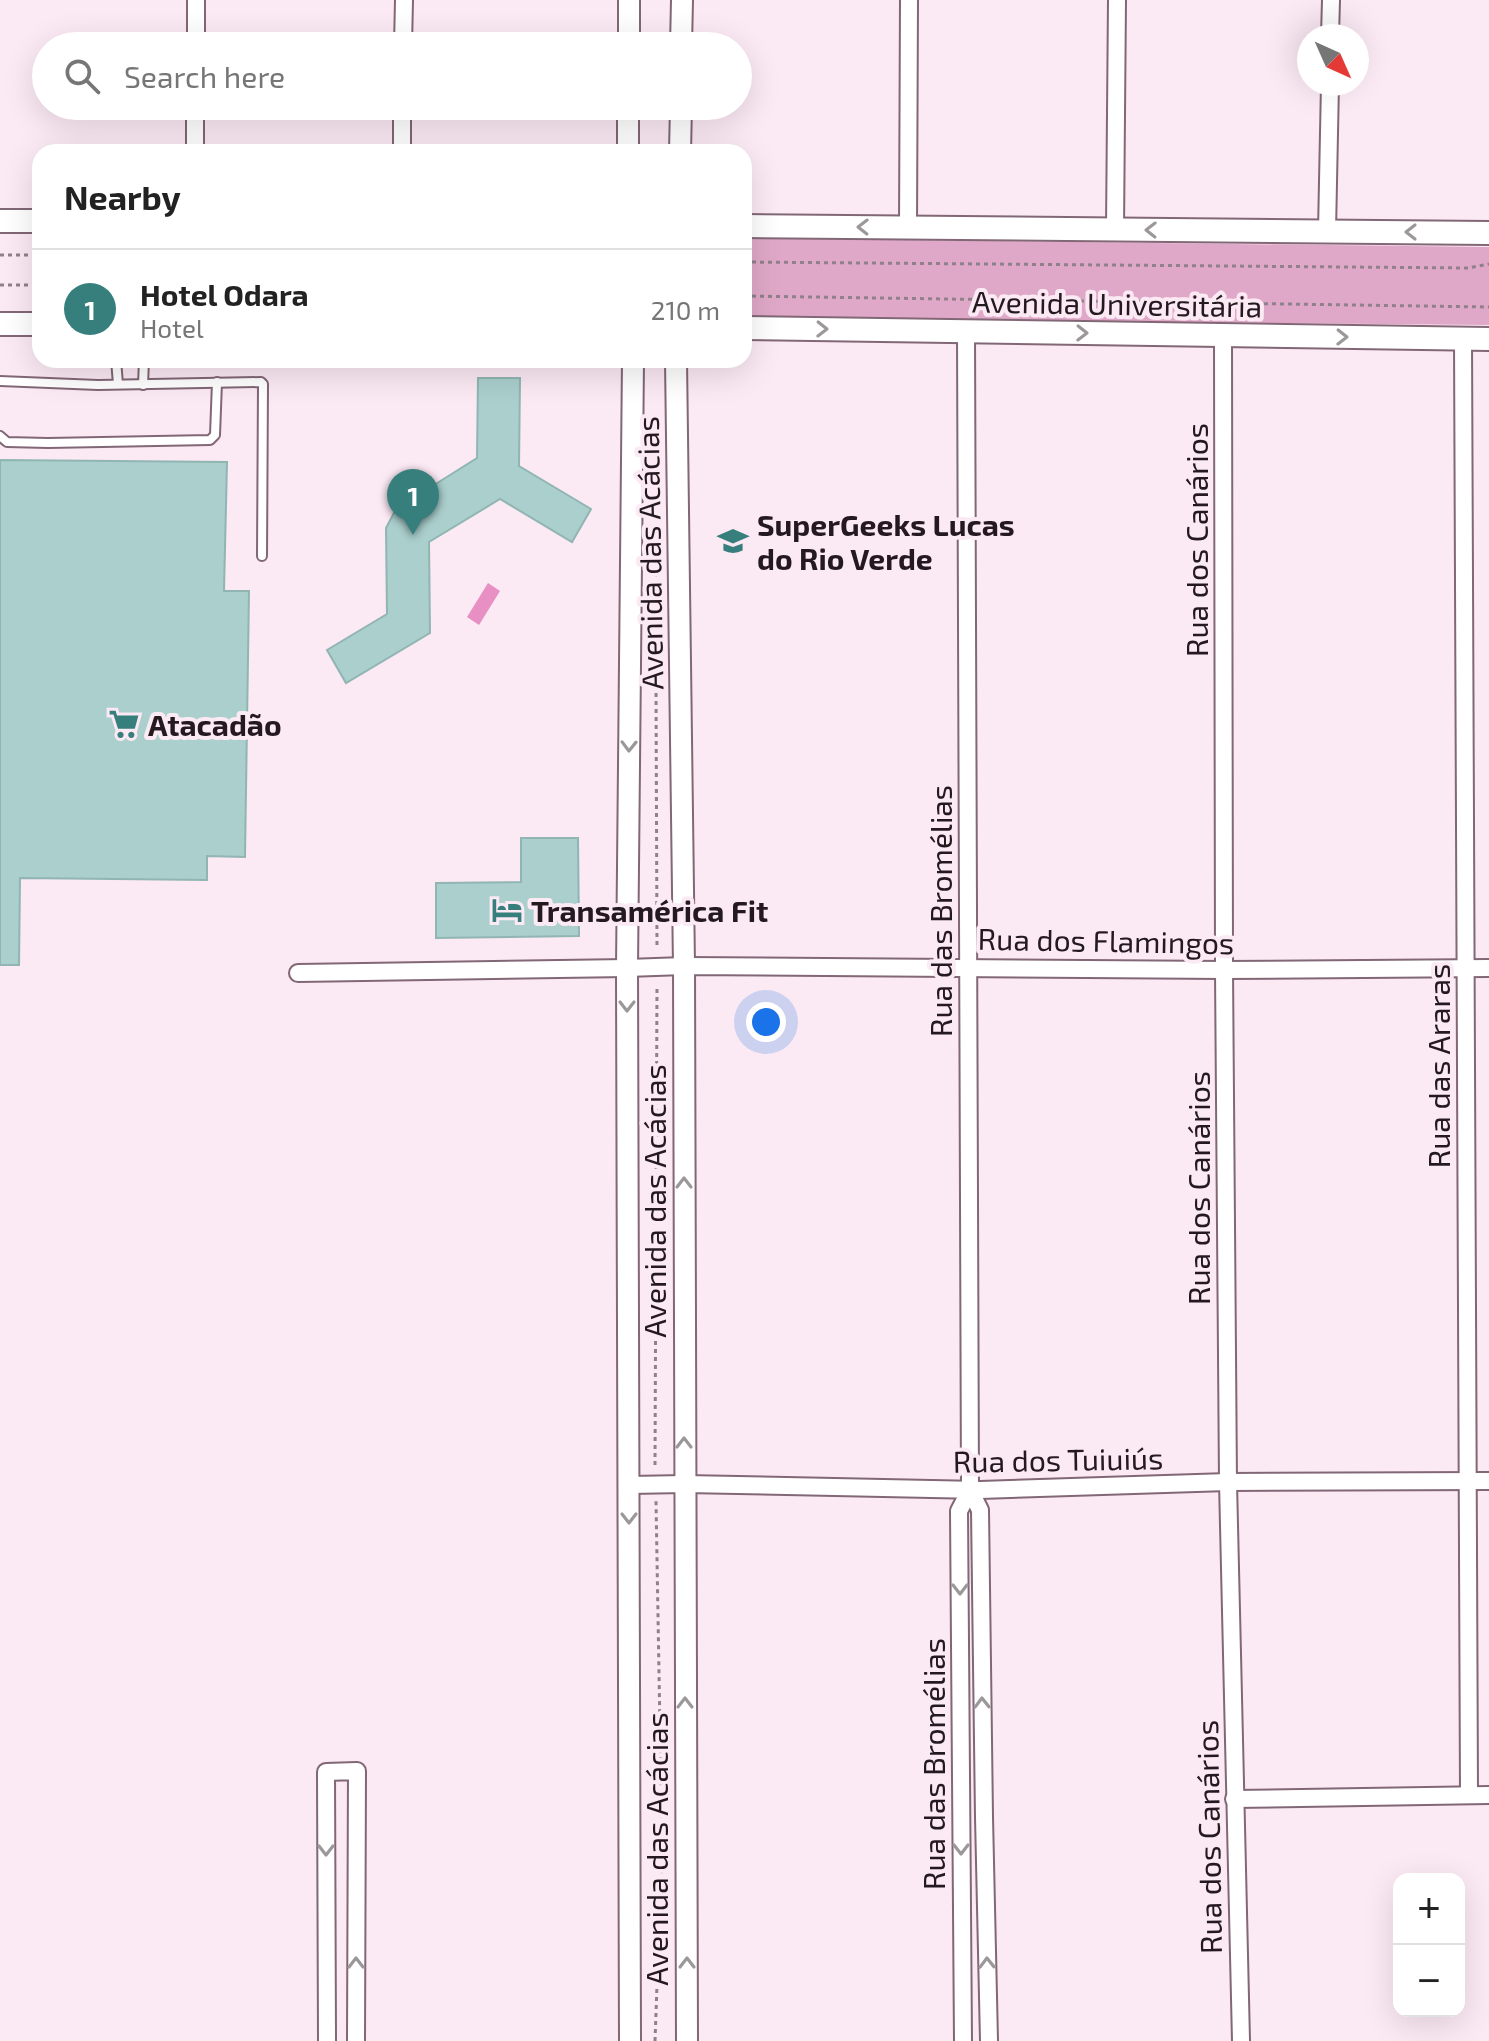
<!DOCTYPE html>
<html lang="en">
<head>
<meta charset="utf-8">
<style>
	:root { --surface:#fff; --page:#f6f6f6; --text:#222; --muted:#767676; --line:#e0e0e0; --accent:#367f7d }
	body { margin:0; font-family:"Exo 2",sans-serif; background:var(--page); color:var(--text) }
	.controls { position:absolute; right:24px; bottom:24px; display:grid; overflow:hidden; border-radius:16px; box-shadow:0 8px 32px #0002 }
	.controls button { width:72px; height:72px; display:grid; place-items:center; padding:0; border:0; border-bottom:2px solid var(--line); background:var(--surface); color:var(--text); font:40px sans-serif }
	.compass { position:absolute; left:1297px; top:24px; width:72px; height:72px; border-radius:50%; background:var(--surface); box-shadow:0 8px 32px #0002; rotate:135deg }
	.you { position:absolute; left:766px; top:1022px; width:28px; height:28px; margin:-20px; border:6px solid #fff; border-radius:50%; background:#1a73e8; box-shadow:0 0 0 12px #1a73e833 }
	.badge { display:grid; place-items:center; width:52px; height:52px; border-radius:50%; background:var(--accent); color:#fff; font-size:26px; font-weight:700 }
	.pin { position:absolute; translate:-50% -66px; filter:drop-shadow(0 2px 4px #0008) }
	.pin::after { content:''; position:absolute; top:42px; width:28px; height:24px; background:inherit; clip-path:polygon(0 0,100% 0,50% 100%) }
	.list { margin:0; padding:0; list-style:none }
	h2 { display:flex; justify-content:space-between; align-items:center; height:104px; margin:0; padding:0 32px; font-size:34px }
	h2 small { font-size:26px; font-weight:400; color:var(--muted) }
	.list li { display:grid; grid-template-columns:52px 1fr auto; gap:24px; align-items:center; box-sizing:border-box; height:120px; padding:0 32px; border-top:2px solid var(--line) }
	.list b { display:block; font-size:30px; white-space:nowrap }
	.list p { margin:0; font-size:26px; white-space:nowrap; color:var(--muted) }
	.list em { font-size:26px; font-style:normal; color:var(--muted) }
	.icon { flex:none; width:44px; height:44px; fill:none; stroke:currentColor; stroke-width:2; stroke-linecap:round; stroke-linejoin:round }
	.map { position:relative; flex:none; width:1489px; height:2041px; overflow:hidden }
	.search { position:absolute; background:var(--surface); box-shadow:0 8px 32px #0002; left:32px; top:32px; width:720px; height:88px; display:flex; align-items:center; gap:20px; box-sizing:border-box; padding:0 28px; border-radius:44px; color:var(--muted); font-size:30px }
	.panel { position:absolute; background:var(--surface); box-shadow:0 8px 32px #0002; left:32px; top:144px; width:720px; height:224px; border-radius:24px }
	.map>svg:first-child { display:block }
	.green { fill:#e0a8c8 }
	.water { fill:#e88fc4 }
	.building { fill:#aacfcd; stroke:#90b5b3; stroke-width:2 }
	.lines { fill:none; stroke-linecap:round; stroke-linejoin:round }
	.service-casing { stroke:#826776; stroke-width:12 }
	.minor-casing { stroke:#826776; stroke-width:20 }
	.tertiary-casing { stroke:#826776; stroke-width:24 }
	.secondary-casing { stroke:#826776; stroke-width:26 }
	.path { stroke:#8f8189; stroke-width:3; stroke-dasharray:4 4; stroke-linecap:butt }
	.service { stroke:#fff; stroke-width:8 }
	.minor { stroke:#fff; stroke-width:16 }
	.tertiary { stroke:#fff; stroke-width:20 }
	.secondary { stroke:#fff; stroke-width:22 }
	.oneway { stroke:#9c989a }
	.labels { text-anchor:middle; dominant-baseline:central; stroke-width:8; stroke-linejoin:round; paint-order:stroke }
	.street-label { font-size:30px; fill:#24191f; stroke:#fbe9f3 }
	.poi-label { font-size:30px; font-weight:bold; fill:#24191f; stroke:#fbe9f3; text-anchor:start }
</style>
</head>
<body>
<div class="map">
<svg width="1489" height="2041" viewBox="0 0 1489 2041">
	<rect width="100%" height="100%" fill="#fbe9f3"/>
	<!-- green -->
	<polygon class="green" points="744,238 1489,247 1489,325 744,318"/>
	<!-- water -->
	<polygon class="water" points="488,583 500,591 479,625 467,617"/>
	<!-- building -->
	<g class="building">
		<polygon points="478,378 520,378 519,466 591,509 572,542 500,499 429,542 430,633 346,683 327,650 387,614 386,528 396,509 477,458"/>
		<polygon points="0,460 227,462 224,591 249,591 245,857 207,856 207,880 20,878 19,965 0,965"/>
		<polygon points="521,838 578,838 579,936 436,938 436,883 521,882"/>
	</g>
	<g class="lines">
		<!-- service casing -->
		<g class="service-casing">
			<g id="service">
				<polyline points="116,360 118,384"/>
				<polyline points="0,381 98,385 261,382 263,384 262,556"/>
				<polyline points="143,385 144,360"/>
				<polyline points="0,436 7,442 48,443 210,440 215,435 217,382"/>
			</g>
		</g>
		<!-- minor casing -->
		<g class="minor-casing">
			<g id="minor">
				<polyline points="1330,36 1331,0"/>
				<polyline points="196,46 196,0"/>
				<polyline points="403,46 404,0"/>
				<polyline points="195,152 195,106"/>
				<polyline points="402,152 402,106"/>
				<polyline points="908,228 909,0"/>
				<polyline points="1115,229 1117,0"/>
				<polyline points="1327,231 1330,84"/>
				<polyline points="966,331 970,1490 980,1510 984,1817 989,2041"/>
				<polyline points="1223,335 1224,970 1228,1482 1241,2041"/>
				<polyline points="1463,338 1469,1794"/>
				<polyline points="298,973 627,968 684,966 1224,970 1489,968"/>
				<polyline points="629,1485 685,1484 980,1490 1228,1482 1489,1481"/>
				<polyline points="1234,1799 1489,1795"/>
				<polyline points="327,2041 326,1772 357,1771 356,2041"/>
				<polyline points="963,2041 959,1511 970,1490"/>
			</g>
		</g>
		<!-- tertiary casing -->
		<g class="tertiary-casing">
			<g id="tertiary">
				<polyline points="629,46 629,0"/>
				<polyline points="681,46 682,0"/>
				<polyline points="628,152 628,106"/>
				<polyline points="680,152 681,106"/>
				<polyline points="676,360 684,966 687,2041"/>
				<polyline points="630,2041 627,968 633,360"/>
			</g>
		</g>
		<!-- secondary casing -->
		<g class="secondary-casing">
			<g id="secondary">
				<polyline points="0,221 40,221"/>
				<polyline points="744,226 1489,233"/>
				<polyline points="0,324 40,324"/>
				<polyline points="744,328 1489,339"/>
			</g>
		</g>
		<!-- path -->
		<g class="path">
			<polyline points="0,255 40,255"/>
			<polyline points="744,262 1468,268 1489,264"/>
			<polyline points="0,285 40,285"/>
			<polyline points="744,296 1489,307"/>
			<polyline points="655,421 657,949"/>
			<polyline points="655,1465 657,985"/>
			<polyline points="655,2041 662,1845 656,1501"/>
		</g>
		<!-- service -->
		<use href="#service" class="service"/>
		<!-- minor -->
		<use href="#minor" class="minor"/>
		<!-- tertiary -->
		<use href="#tertiary" class="tertiary"/>
		<!-- secondary -->
		<use href="#secondary" class="secondary"/>
	</g>
	<!-- one-way arrows -->
	<defs><path id="oneway-chevron" d="M-2-3.5L2.5 0L-2 3.5" fill="none" stroke-width="1.6" stroke-linecap="round" stroke-linejoin="round" transform="scale(2)"/></defs>
	<g class="oneway">
		<use href="#oneway-chevron" transform="translate(863 227) rotate(-179)"/>
		<use href="#oneway-chevron" transform="translate(1151 230) rotate(-179)"/>
		<use href="#oneway-chevron" transform="translate(1411 232) rotate(-180)"/>
		<use href="#oneway-chevron" transform="translate(822 329) rotate(1)"/>
		<use href="#oneway-chevron" transform="translate(1082 333) rotate(1)"/>
		<use href="#oneway-chevron" transform="translate(1342 337) rotate(1)"/>
		<use href="#oneway-chevron" transform="translate(629 746) rotate(91)"/>
		<use href="#oneway-chevron" transform="translate(627 1006) rotate(90)"/>
		<use href="#oneway-chevron" transform="translate(684 1183) rotate(-90)"/>
		<use href="#oneway-chevron" transform="translate(684 1443) rotate(-90)"/>
		<use href="#oneway-chevron" transform="translate(629 1518) rotate(90)"/>
		<use href="#oneway-chevron" transform="translate(960 1589) rotate(90)"/>
		<use href="#oneway-chevron" transform="translate(685 1703) rotate(-90)"/>
		<use href="#oneway-chevron" transform="translate(982 1703) rotate(-91)"/>
		<use href="#oneway-chevron" transform="translate(961 1849) rotate(90)"/>
		<use href="#oneway-chevron" transform="translate(326 1850) rotate(90)"/>
		<use href="#oneway-chevron" transform="translate(356 1963) rotate(-90)"/>
		<use href="#oneway-chevron" transform="translate(687 1963) rotate(-90)"/>
		<use href="#oneway-chevron" transform="translate(987 1963) rotate(-91)"/>
	</g>
	<!-- icons -->
	<defs>
		<g id="school-bare" transform="scale(2.4)"><path d="M0-5L7-2L0 1L-7-2ZM-4 1L0 2.5L4 1V4Q0 6-4 4Z" fill="#367f7d" stroke="#fbe9f3" stroke-width="2.5" paint-order="stroke"/></g>
		<g id="supermarket-bare" transform="scale(2.4)"><path d="M-6-5.5h2.5l.6 2H6L4.5 2H-2.5L-4.4-4H-6ZM-1.5 3.2a1.3 1.3 0 1 0 .1 0ZM3 3.2a1.3 1.3 0 1 0 .1 0Z" fill="#367f7d" stroke="#fbe9f3" stroke-width="2.5" paint-order="stroke"/></g>
		<g id="hotel-bare" transform="scale(2.4)"><path d="M-6-4.5h1.5V1H6V5H4.5V3h-9V5H-6ZM-4 0a1.8 1.8 0 1 1 3.6 0ZM.5 0V-2.5h3Q6-2.5 6 0Z" fill="#367f7d" stroke="#fbe9f3" stroke-width="2.5" paint-order="stroke"/></g>
	</defs>
	<g fill-rule="evenodd">
		<use href="#school-bare" x="733" y="541"/>
		<use href="#supermarket-bare" x="124" y="724"/>
		<use href="#hotel-bare" x="507" y="910"/>
	</g>
	<g class="labels">
		<!-- street labels -->
		<g class="street-label">
			<text transform="translate(1117 303) rotate(1)">Avenida Universitária</text>
			<text transform="translate(1196 540) rotate(-90)">Rua dos Canários</text>
			<text transform="translate(649 553) rotate(-91)">Avenida das Acácias</text>
			<text transform="translate(940 911) rotate(-90)">Rua das Bromélias</text>
			<text transform="translate(1106 940) rotate(1)">Rua dos Flamingos</text>
			<text transform="translate(1438 1066) rotate(-90)">Rua das Araras</text>
			<text transform="translate(1198 1188) rotate(-90)">Rua dos Canários</text>
			<text transform="translate(654 1201) rotate(-90)">Avenida das Acácias</text>
			<text transform="translate(1058 1459) rotate(-1)">Rua dos Tuiuiús</text>
			<text transform="translate(933 1764) rotate(-90)">Rua das Bromélias</text>
			<text transform="translate(1208 1837) rotate(-91)">Rua dos Canários</text>
			<text transform="translate(656 1849) rotate(-90)">Avenida das Acácias</text>
		</g>
		<!-- poi labels -->
		<g class="poi-label">
			<text x="757" y="524">SuperGeeks Lucas<tspan x="757" dy="34">do Rio Verde</tspan></text>
			<text x="148" y="724">Atacadão</text>
			<text x="531" y="910">Transamérica Fit</text>
		</g>
	</g>
</svg>
<div class="controls">
<button>+</button>
<button>−</button>
</div>
<svg class="compass" viewBox="-18 -18 36 36"><path d="M0-13l5 13h-10z" fill="#e53935"/><path d="M0 13l5-13h-10z" fill="#767676"/></svg>
<div class="you"></div>
<div class="pin badge" style="left:413px;top:535px">1</div>
<div class="search"><svg class="icon" aria-label="search" viewBox="0 0 24 24"><circle cx="10" cy="10" r="6"/><path d="M15 15l6 6"/></svg>Search here</div>
<section class="panel">
<h2>Nearby<small></small></h2>
<ul class="list">
<li><span class="badge">1</span><div><b>Hotel Odara</b><p>Hotel</p></div><em>210 m</em></li>
</ul>
</section>
</div>
</body>
</html>
